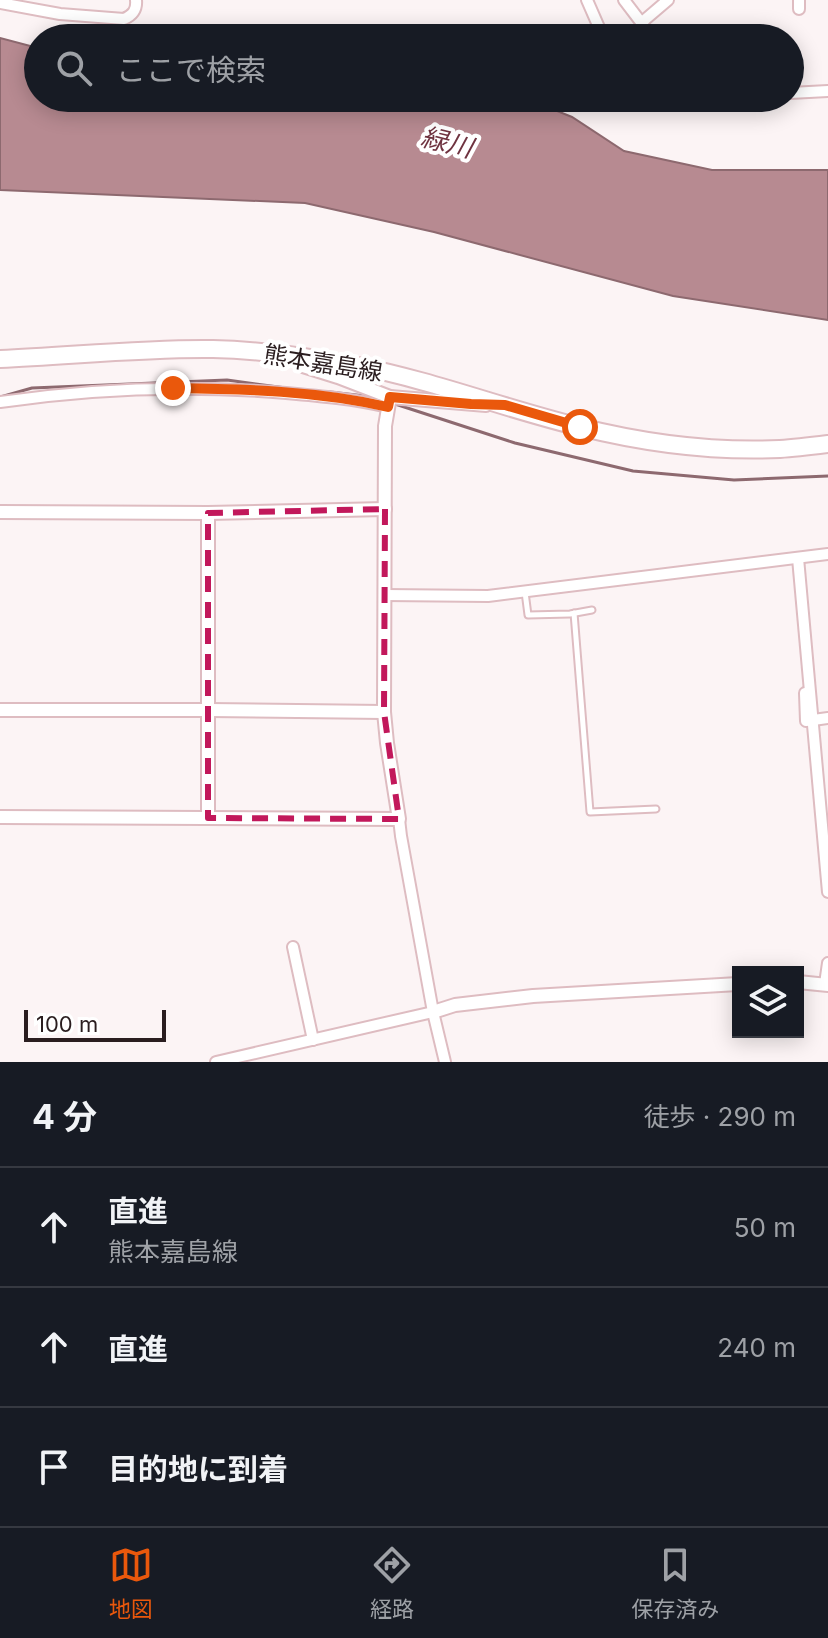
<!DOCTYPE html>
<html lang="ja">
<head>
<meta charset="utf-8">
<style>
	:root { --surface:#171b24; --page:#20242c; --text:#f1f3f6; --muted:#9ea1a6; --line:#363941; --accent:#ea580c }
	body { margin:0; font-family:Inter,"Noto Sans JP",sans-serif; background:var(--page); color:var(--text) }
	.controls { position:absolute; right:24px; bottom:24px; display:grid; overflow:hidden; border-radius:0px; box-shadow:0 4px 20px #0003 }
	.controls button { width:72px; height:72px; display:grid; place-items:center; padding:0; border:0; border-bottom:2px solid var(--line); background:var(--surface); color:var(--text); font:40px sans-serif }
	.scale { position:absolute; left:24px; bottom:20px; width:142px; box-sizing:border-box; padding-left:8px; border:4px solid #2a1d1f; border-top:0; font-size:22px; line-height:28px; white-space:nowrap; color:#2a1d1f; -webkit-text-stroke:6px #fff; paint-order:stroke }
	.stop { position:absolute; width:24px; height:24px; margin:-18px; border:6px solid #ea580c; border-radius:50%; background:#fff }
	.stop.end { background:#ea580c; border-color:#fff; box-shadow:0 2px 8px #0008 }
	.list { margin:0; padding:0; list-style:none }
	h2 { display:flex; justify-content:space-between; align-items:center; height:104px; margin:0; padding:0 32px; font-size:34px }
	h2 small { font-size:26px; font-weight:400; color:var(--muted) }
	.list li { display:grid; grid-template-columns:52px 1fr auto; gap:24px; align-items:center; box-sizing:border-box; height:120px; padding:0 32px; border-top:2px solid var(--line) }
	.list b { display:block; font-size:30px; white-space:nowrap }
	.list p { margin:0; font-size:26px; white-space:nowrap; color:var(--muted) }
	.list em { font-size:26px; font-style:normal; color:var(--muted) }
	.icon { flex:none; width:44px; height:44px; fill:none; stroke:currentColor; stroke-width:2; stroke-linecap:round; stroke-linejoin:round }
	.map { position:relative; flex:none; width:828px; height:1062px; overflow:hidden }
	.search { position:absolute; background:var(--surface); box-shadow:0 4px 20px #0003; left:24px; right:24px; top:24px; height:88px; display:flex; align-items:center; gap:20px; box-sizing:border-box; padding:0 28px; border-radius:44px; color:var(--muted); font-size:30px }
	.sheet { height:464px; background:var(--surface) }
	nav { display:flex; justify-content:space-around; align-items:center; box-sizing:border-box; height:112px; border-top:2px solid var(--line); background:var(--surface); font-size:22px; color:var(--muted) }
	nav a { display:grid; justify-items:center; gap:4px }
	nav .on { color:var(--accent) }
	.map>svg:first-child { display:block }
	.water { fill:#b78a91; stroke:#8d696f; stroke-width:2 }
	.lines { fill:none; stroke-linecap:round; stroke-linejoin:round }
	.stream { stroke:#8d696f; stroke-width:3 }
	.service-casing { stroke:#debcc1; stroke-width:9 }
	.minor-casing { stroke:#debcc1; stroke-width:14 }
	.tertiary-casing { stroke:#debcc1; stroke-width:16 }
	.primary-casing { stroke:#debcc1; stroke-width:20 }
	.service { stroke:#fff; stroke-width:5 }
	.minor { stroke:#fff; stroke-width:10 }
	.tertiary { stroke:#fff; stroke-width:12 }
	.primary { stroke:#fff; stroke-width:16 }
	.route { stroke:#ea580c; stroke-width:10 }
	.marked { fill:none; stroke:#c2185b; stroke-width:6; stroke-dasharray:16 10; stroke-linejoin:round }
	.labels { text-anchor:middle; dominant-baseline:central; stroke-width:8; stroke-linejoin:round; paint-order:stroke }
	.street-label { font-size:24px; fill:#2a1d1f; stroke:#fff }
	.water-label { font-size:26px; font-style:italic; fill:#6f3340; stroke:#fff }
</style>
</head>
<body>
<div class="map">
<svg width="828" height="1062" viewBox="0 0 828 1062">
	<rect width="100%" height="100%" fill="#fcf4f5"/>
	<!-- water -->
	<polygon class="water" points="0,38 38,48 38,98 525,98 572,117 624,151 712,170 828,170 828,320 673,296 434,232 305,203 0,190"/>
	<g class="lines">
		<!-- stream -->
		<g class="stream">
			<polyline points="330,392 374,397"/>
			<polyline points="0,397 32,388 227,380 286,388"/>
			<polyline points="392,403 515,443 633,471 734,480 828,476"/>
		</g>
		<!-- service casing -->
		<g class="service-casing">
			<g id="service">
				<polyline points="525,592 528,615 570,614 592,610"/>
				<polyline points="574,613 590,812 656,809"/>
			</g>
		</g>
		<!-- minor casing -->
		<g class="minor-casing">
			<g id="minor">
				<polyline points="587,0 601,32 608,38"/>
				<polyline points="624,0 653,38"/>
				<path d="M0 3 60 14 124 19C133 15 137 10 136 0"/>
				<polyline points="799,9 799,0"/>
				<polyline points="641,23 668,0"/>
				<polyline points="790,93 828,91"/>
				<path d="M0 402C95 388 190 385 286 393 320 396 354 399 388 407"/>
				<polyline points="798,558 828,892"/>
				<polyline points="385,595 488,596 828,554"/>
				<polyline points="805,693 806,721 828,718"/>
				<polyline points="399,819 401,836 433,1012 445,1062"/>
				<polyline points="293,947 313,1040"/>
				<polyline points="825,984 828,963"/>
				<polyline points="216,1062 433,1012"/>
			</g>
		</g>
		<!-- tertiary casing -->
		<g class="tertiary-casing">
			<g id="tertiary">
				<polyline points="299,356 303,366 338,377 390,397 486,405"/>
				<polyline points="0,512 208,513 385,509"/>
				<polyline points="208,513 208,818"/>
				<polyline points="0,710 209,710 384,712"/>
				<polyline points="0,817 399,819 387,743 384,712 385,426 390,397"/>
				<polyline points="798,982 828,985"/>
				<polyline points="433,1012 455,1005 533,996 738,984"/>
			</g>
		</g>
		<!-- primary casing -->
		<g class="primary-casing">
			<path id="primary" d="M0 359C71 356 142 348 213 349 261 350 310 357 358 366 434 381 506 409 580 427 644 443 714 452 780 449 796 448 812 446 828 444"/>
		</g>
		<!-- service -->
		<use href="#service" class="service"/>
		<!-- minor -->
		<use href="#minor" class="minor"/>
		<!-- tertiary -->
		<use href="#tertiary" class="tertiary"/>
		<!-- primary -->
		<use href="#primary" class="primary"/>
	</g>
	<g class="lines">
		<!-- route -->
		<path class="route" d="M173 388C245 389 318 391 388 407L390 397 471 404 505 405 580 427"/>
	</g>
	<!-- marked area -->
	<path class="marked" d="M385 509 384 712 399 819 208 818V513Z"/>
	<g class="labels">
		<!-- street labels -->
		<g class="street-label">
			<text transform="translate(323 363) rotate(9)">熊本嘉島線</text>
		</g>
		<!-- water labels -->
		<g class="water-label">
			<text transform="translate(447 142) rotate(14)">緑川</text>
		</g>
	</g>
</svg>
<div class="controls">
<button><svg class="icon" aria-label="layers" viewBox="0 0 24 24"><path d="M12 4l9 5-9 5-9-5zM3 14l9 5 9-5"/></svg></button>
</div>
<div class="scale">100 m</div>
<div class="stop" style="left:580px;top:427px"></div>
<div class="stop end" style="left:173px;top:388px"></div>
<div class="search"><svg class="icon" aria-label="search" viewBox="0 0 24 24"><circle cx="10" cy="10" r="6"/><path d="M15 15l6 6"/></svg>ここで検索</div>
</div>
<section class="sheet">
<h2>4 分<small>徒歩 · 290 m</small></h2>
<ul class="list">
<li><svg class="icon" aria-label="ahead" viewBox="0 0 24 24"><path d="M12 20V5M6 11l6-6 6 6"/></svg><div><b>直進</b><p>熊本嘉島線</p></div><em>50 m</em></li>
<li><svg class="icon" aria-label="ahead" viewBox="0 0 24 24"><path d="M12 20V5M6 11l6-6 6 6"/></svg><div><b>直進</b></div><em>240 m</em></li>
<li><svg class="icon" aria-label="arrive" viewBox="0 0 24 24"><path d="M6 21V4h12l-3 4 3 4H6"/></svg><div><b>目的地に到着</b></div></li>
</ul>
</section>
<nav>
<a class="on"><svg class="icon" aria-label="map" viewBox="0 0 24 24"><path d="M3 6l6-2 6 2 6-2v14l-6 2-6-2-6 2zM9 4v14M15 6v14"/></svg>地図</a>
<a><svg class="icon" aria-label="directions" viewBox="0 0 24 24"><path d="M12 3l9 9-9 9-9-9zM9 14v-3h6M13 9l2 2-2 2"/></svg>経路</a>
<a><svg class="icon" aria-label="saved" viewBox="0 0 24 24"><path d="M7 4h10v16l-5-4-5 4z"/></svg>保存済み</a>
</nav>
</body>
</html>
